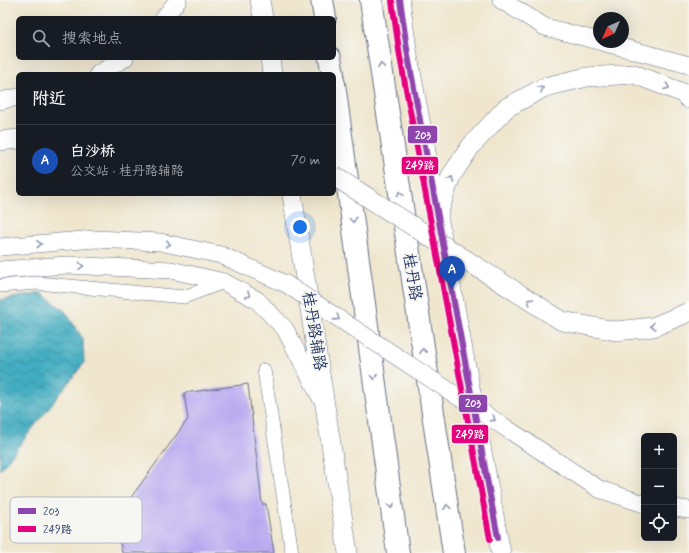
<!DOCTYPE html>
<html lang="zh">
<head>
<meta charset="utf-8">
<style>
	:root { --surface:#171b24; --page:#242831; --text:#f1f3f6; --muted:#9ea1a6; --line:#363941; --accent:#7c3aed }
	body { margin:0; font-family:Mynerve,"LXGW WenKai TC",sans-serif; background:var(--page); color:var(--text) }
	.controls { position:absolute; right:12px; bottom:12px; display:grid; overflow:hidden; border-radius:6px; box-shadow:0 4px 16px #0002 }
	.controls button { width:36px; height:36px; display:grid; place-items:center; padding:0; border:0; border-bottom:1px solid var(--line); background:var(--surface); color:var(--text); font:20px sans-serif }
	.compass { position:absolute; left:593px; top:12px; width:36px; height:36px; border-radius:50%; background:var(--surface); box-shadow:0 4px 16px #0002; rotate:225deg }
	.you { position:absolute; left:300px; top:227px; width:14px; height:14px; margin:-10px; border:3px solid #fff; border-radius:50%; background:#1a73e8; box-shadow:0 0 0 6px #1a73e833 }
	.badge { display:grid; place-items:center; width:26px; height:26px; border-radius:50%; background:var(--accent); color:#fff; font-size:13px; font-weight:700 }
	.pin { position:absolute; translate:-50% -33px; filter:drop-shadow(0 1px 2px #0008) }
	.pin::after { content:''; position:absolute; top:21px; width:14px; height:12px; background:inherit; clip-path:polygon(0 0,100% 0,50% 100%) }
	.list { margin:0; padding:0; list-style:none }
	h2 { display:flex; justify-content:space-between; align-items:center; height:52px; margin:0; padding:0 16px; font-size:17px }
	h2 small { font-size:13px; font-weight:400; color:var(--muted) }
	.list li { display:grid; grid-template-columns:26px 1fr auto; gap:12px; align-items:center; box-sizing:border-box; height:72px; padding:0 16px; border-top:1px solid var(--line) }
	.list b { display:block; font-size:15px; white-space:nowrap }
	.list p { margin:0; font-size:13px; white-space:nowrap; color:var(--muted) }
	.list em { font-size:13px; font-style:normal; color:var(--muted) }
	.icon { flex:none; width:22px; height:22px; fill:none; stroke:currentColor; stroke-width:2; stroke-linecap:round; stroke-linejoin:round }
	.map { position:relative; flex:none; width:689px; height:553px; overflow:hidden }
	.search { position:absolute; background:var(--surface); box-shadow:0 4px 16px #0002; left:16px; top:16px; width:320px; height:44px; display:flex; align-items:center; gap:10px; box-sizing:border-box; padding:0 14px; border-radius:6px; color:var(--muted); font-size:15px }
	.panel { position:absolute; background:var(--surface); box-shadow:0 4px 16px #0002; left:16px; top:72px; width:320px; height:124px; border-radius:6px }
	.map>svg:first-child { display:block }
	.water { fill:url(#water-waves); stroke:#2f6e90 }
	.building { fill:#b8a8f0 }
	.lines { fill:none; stroke-linecap:round; stroke-linejoin:round }
	.minor-casing { stroke:#656f85; stroke-width:14 }
	.tertiary-casing { stroke:#656f85; stroke-width:18 }
	.secondary-casing { stroke:#656f85; stroke-width:20 }
	.trunk-casing { stroke:#656f85; stroke-width:24 }
	.minor { stroke:#fff; stroke-width:13 }
	.tertiary { stroke:#fff; stroke-width:17 }
	.secondary { stroke:#fff; stroke-width:19 }
	.trunk { stroke:#fff; stroke-width:22 }
	.tertiary-bridge-casing { stroke:#656f85; stroke-width:18; stroke-linecap:butt }
	.secondary-bridge-casing { stroke:#656f85; stroke-width:20; stroke-linecap:butt }
	.tertiary-bridge { stroke:#fff; stroke-width:17 }
	.secondary-bridge { stroke:#fff; stroke-width:19 }
	.bus-1-casing { stroke:#f6f6f2; stroke-width:9 }
	.bus-2-casing { stroke:#f6f6f2; stroke-width:9 }
	.bus-1 { stroke:#8e44ad; stroke-width:6 }
	.bus-2 { stroke:#e5007d; stroke-width:6 }
	.oneway { stroke:#8d97ae }
	.labels { text-anchor:middle; dominant-baseline:central; stroke-width:4; stroke-linejoin:round; paint-order:stroke }
	.street-label { font-size:16px; fill:#1b2f5e; stroke:#f6f6f2 }
	.key { fill:#f6f6f2; stroke:#b4bac6; stroke-width:1 }
	.key-label { font-size:11px; fill:#1b2f5e }
	.line-badge { stroke:#f6f6f2; stroke-width:1.5 }
	.badge-label { font-size:11px; text-anchor:middle; font-weight:bold; fill:#fff }
</style>
</head>
<body>
<div class="map">
<svg width="689" height="553" viewBox="0 0 689 553">
	<defs>
		<pattern id="water-waves" width="16" height="10" patternUnits="userSpaceOnUse"><rect width="16" height="10" fill="#43adc1"/><path d="M0 5q4-4 8 0t8 0" fill="none" stroke="#378da0"/></pattern>
	</defs>
	<rect width="100%" height="100%" fill="#f6f6f2"/>
	<filter id="ink" filterUnits="userSpaceOnUse"><feTurbulence type="fractalNoise" baseFrequency=".025" numOctaves="2"/><feDisplacementMap in="SourceGraphic" scale="8" xChannelSelector="R" yChannelSelector="G"/><feConvolveMatrix kernelMatrix="1 2 1 2 8 2 1 2 1" color-interpolation-filters="sRGB"/></filter>
	<filter id="wash" filterUnits="userSpaceOnUse"><feTurbulence type="fractalNoise" baseFrequency=".012" numOctaves="4" result="noise"/><feDisplacementMap in="SourceGraphic" scale="16" xChannelSelector="R" yChannelSelector="G"/><feGaussianBlur stdDeviation="0.9" result="paint"/><feColorMatrix in="noise" values="0 0 0 0 0 0 0 0 0 0 0 0 0 0 0 0 0 1.4 0 .05"/><feComposite in="paint" operator="in"/></filter>
	<g filter="url(#wash)">
		<rect width="100%" height="100%" fill="#efe6cd"/>
		<!-- water -->
		<polygon class="water" points="42,293 66,312 83,339 84,363 0,470 0,300"/>
		<g id="blocks">
			<!-- building -->
			<polygon class="building" points="248,384 262,504 266,504 274,553 122,553 116,518 188,419 184,393"/>
		</g>
	</g>
	<g filter="url(#ink)">
		<use href="#blocks" fill-opacity="0" stroke="#656f85" stroke-width="1"/>
		<g class="lines">
			<!-- minor casing -->
			<g class="minor-casing">
				<g id="minor">
					<polyline points="0,286 37,283 184,297 224,282"/>
					<polyline points="264,370 292,553"/>
				</g>
			</g>
			<!-- tertiary casing -->
			<g class="tertiary-casing">
				<g id="tertiary">
					<polyline points="501,0 545,27 599,41"/>
					<polyline points="164,18 178,0"/>
					<polyline points="602,42 689,65"/>
					<polyline points="98,74 125,58"/>
					<polyline points="0,101 18,97"/>
					<polyline points="0,270 67,265 171,270 224,282 257,300 285,329 321,398"/>
					<polyline points="674,508 689,510"/>
				</g>
			</g>
			<!-- secondary casing -->
			<g class="secondary-casing">
				<g id="secondary">
					<polyline points="260,0 263,18"/>
					<polyline points="400,0 408,56 501,553"/>
					<polyline points="270,58 272,74"/>
					<polyline points="0,141 18,139"/>
					<polyline points="292,194 348,553"/>
					<polyline points="438,214 451,176 471,146 506,108 545,87 587,77 634,74 683,93 689,99"/>
				</g>
			</g>
			<!-- trunk casing -->
			<g class="trunk-casing">
				<g id="trunk">
					<polyline points="322,0 325,18"/>
					<polyline points="371,0 454,553"/>
					<polyline points="330,58 333,74"/>
					<polyline points="334,84 398,553"/>
				</g>
			</g>
			<!-- minor -->
			<use href="#minor" class="minor"/>
			<!-- tertiary -->
			<use href="#tertiary" class="tertiary"/>
			<!-- secondary -->
			<use href="#secondary" class="secondary"/>
			<!-- trunk -->
			<use href="#trunk" class="trunk"/>
			<!-- tertiary-bridge casing -->
			<g class="tertiary-bridge-casing">
				<polyline id="tertiary-bridge" points="0,247 95,239 160,242 221,255 286,284 599,489 644,504"/>
			</g>
			<!-- secondary-bridge casing -->
			<g class="secondary-bridge-casing">
				<polyline id="secondary-bridge" points="334,176 562,321 616,331 653,327 689,312"/>
			</g>
			<!-- tertiary-bridge -->
			<use href="#tertiary-bridge" class="tertiary-bridge"/>
			<!-- secondary-bridge -->
			<use href="#secondary-bridge" class="secondary-bridge"/>
			<!-- bus-1 casing -->
			<g class="bus-1-casing">
				<polyline id="bus-1" points="400,0 408,56 498,538"/>
			</g>
			<!-- bus-2 casing -->
			<g class="bus-2-casing">
				<polyline id="bus-2" points="392,1 400,57 490,539"/>
			</g>
			<!-- bus-1 -->
			<use href="#bus-1" class="bus-1"/>
			<!-- bus-2 -->
			<use href="#bus-2" class="bus-2"/>
		</g>
		<!-- one-way arrows -->
		<defs><path id="oneway-chevron" d="M-2-3.5L2.5 0L-2 3.5" fill="none" stroke-width="1.6" stroke-linecap="round" stroke-linejoin="round"/></defs>
		<g class="oneway">
			<use href="#oneway-chevron" transform="translate(381 66) rotate(-99)"/>
			<use href="#oneway-chevron" transform="translate(667 87) rotate(21)"/>
			<use href="#oneway-chevron" transform="translate(541 89) rotate(-26)"/>
			<use href="#oneway-chevron" transform="translate(451 179) rotate(-66)"/>
			<use href="#oneway-chevron" transform="translate(400 194) rotate(-99)"/>
			<use href="#oneway-chevron" transform="translate(353 220) rotate(82)"/>
			<use href="#oneway-chevron" transform="translate(39 244) rotate(-4)"/>
			<use href="#oneway-chevron" transform="translate(168 244) rotate(13)"/>
			<use href="#oneway-chevron" transform="translate(81 266) rotate(3)"/>
			<use href="#oneway-chevron" transform="translate(248 295) rotate(29)"/>
			<use href="#oneway-chevron" transform="translate(530 301) rotate(-148)"/>
			<use href="#oneway-chevron" transform="translate(337 318) rotate(33)"/>
			<use href="#oneway-chevron" transform="translate(653 326) rotate(166)"/>
			<use href="#oneway-chevron" transform="translate(423 351) rotate(-99)"/>
			<use href="#oneway-chevron" transform="translate(374 377) rotate(82)"/>
			<use href="#oneway-chevron" transform="translate(493 419) rotate(33)"/>
			<use href="#oneway-chevron" transform="translate(391 506) rotate(82)"/>
			<use href="#oneway-chevron" transform="translate(447 507) rotate(-99)"/>
		</g>
	</g>
	<g class="labels">
		<!-- street labels -->
		<g class="street-label">
			<text transform="translate(412 277) rotate(81)">桂丹路</text>
			<text transform="translate(314 331) rotate(81)">桂丹路辅路</text>
		</g>
	</g>
	<!-- legend -->
	<rect x="10" y="497" width="132" height="46" rx="6" class="key"/>
	<rect x="18" y="508" width="18" height="6" fill="#8e44ad"/>
	<rect x="18" y="526" width="18" height="6" fill="#e5007d"/>
	<g class="key-label">
		<text x="43" y="515">203</text>
		<text x="43" y="533">249路</text>
	</g>
	<g class="line-badge">
		<rect x="407" y="125" width="31" height="19" rx="4" fill="#8e44ad"/>
		<rect x="401" y="156" width="38" height="19" rx="4" fill="#e5007d"/>
		<rect x="458" y="394" width="30" height="19" rx="4" fill="#8e44ad"/>
		<rect x="451" y="424" width="38" height="20" rx="4" fill="#e5007d"/>
	</g>
	<g class="badge-label">
		<text x="423" y="139">203</text>
		<text x="420" y="169">249路</text>
		<text x="473" y="407">203</text>
		<text x="470" y="438">249路</text>
	</g>
</svg>
<div class="controls">
<button>+</button>
<button>−</button>
<button><svg class="icon" aria-label="locate" viewBox="0 0 24 24"><circle cx="12" cy="12" r="6"/><path d="M12 2v4M12 18v4M2 12h4M18 12h4"/></svg></button>
</div>
<svg class="compass" viewBox="-18 -18 36 36"><path d="M0-13l5 13h-10z" fill="#e53935"/><path d="M0 13l5-13h-10z" fill="#9ea1a6"/></svg>
<div class="you"></div>
<div class="pin badge" style="left:452px;top:289px;background:#1a4fb4">A</div>
<div class="search"><svg class="icon" aria-label="search" viewBox="0 0 24 24"><circle cx="10" cy="10" r="6"/><path d="M15 15l6 6"/></svg>搜索地点</div>
<section class="panel">
<h2>附近<small></small></h2>
<ul class="list">
<li><span class="badge" style="background:#1a4fb4">A</span><div><b>白沙桥</b><p>公交站 · 桂丹路辅路</p></div><em>70 m</em></li>
</ul>
</section>
</div>
</body>
</html>
